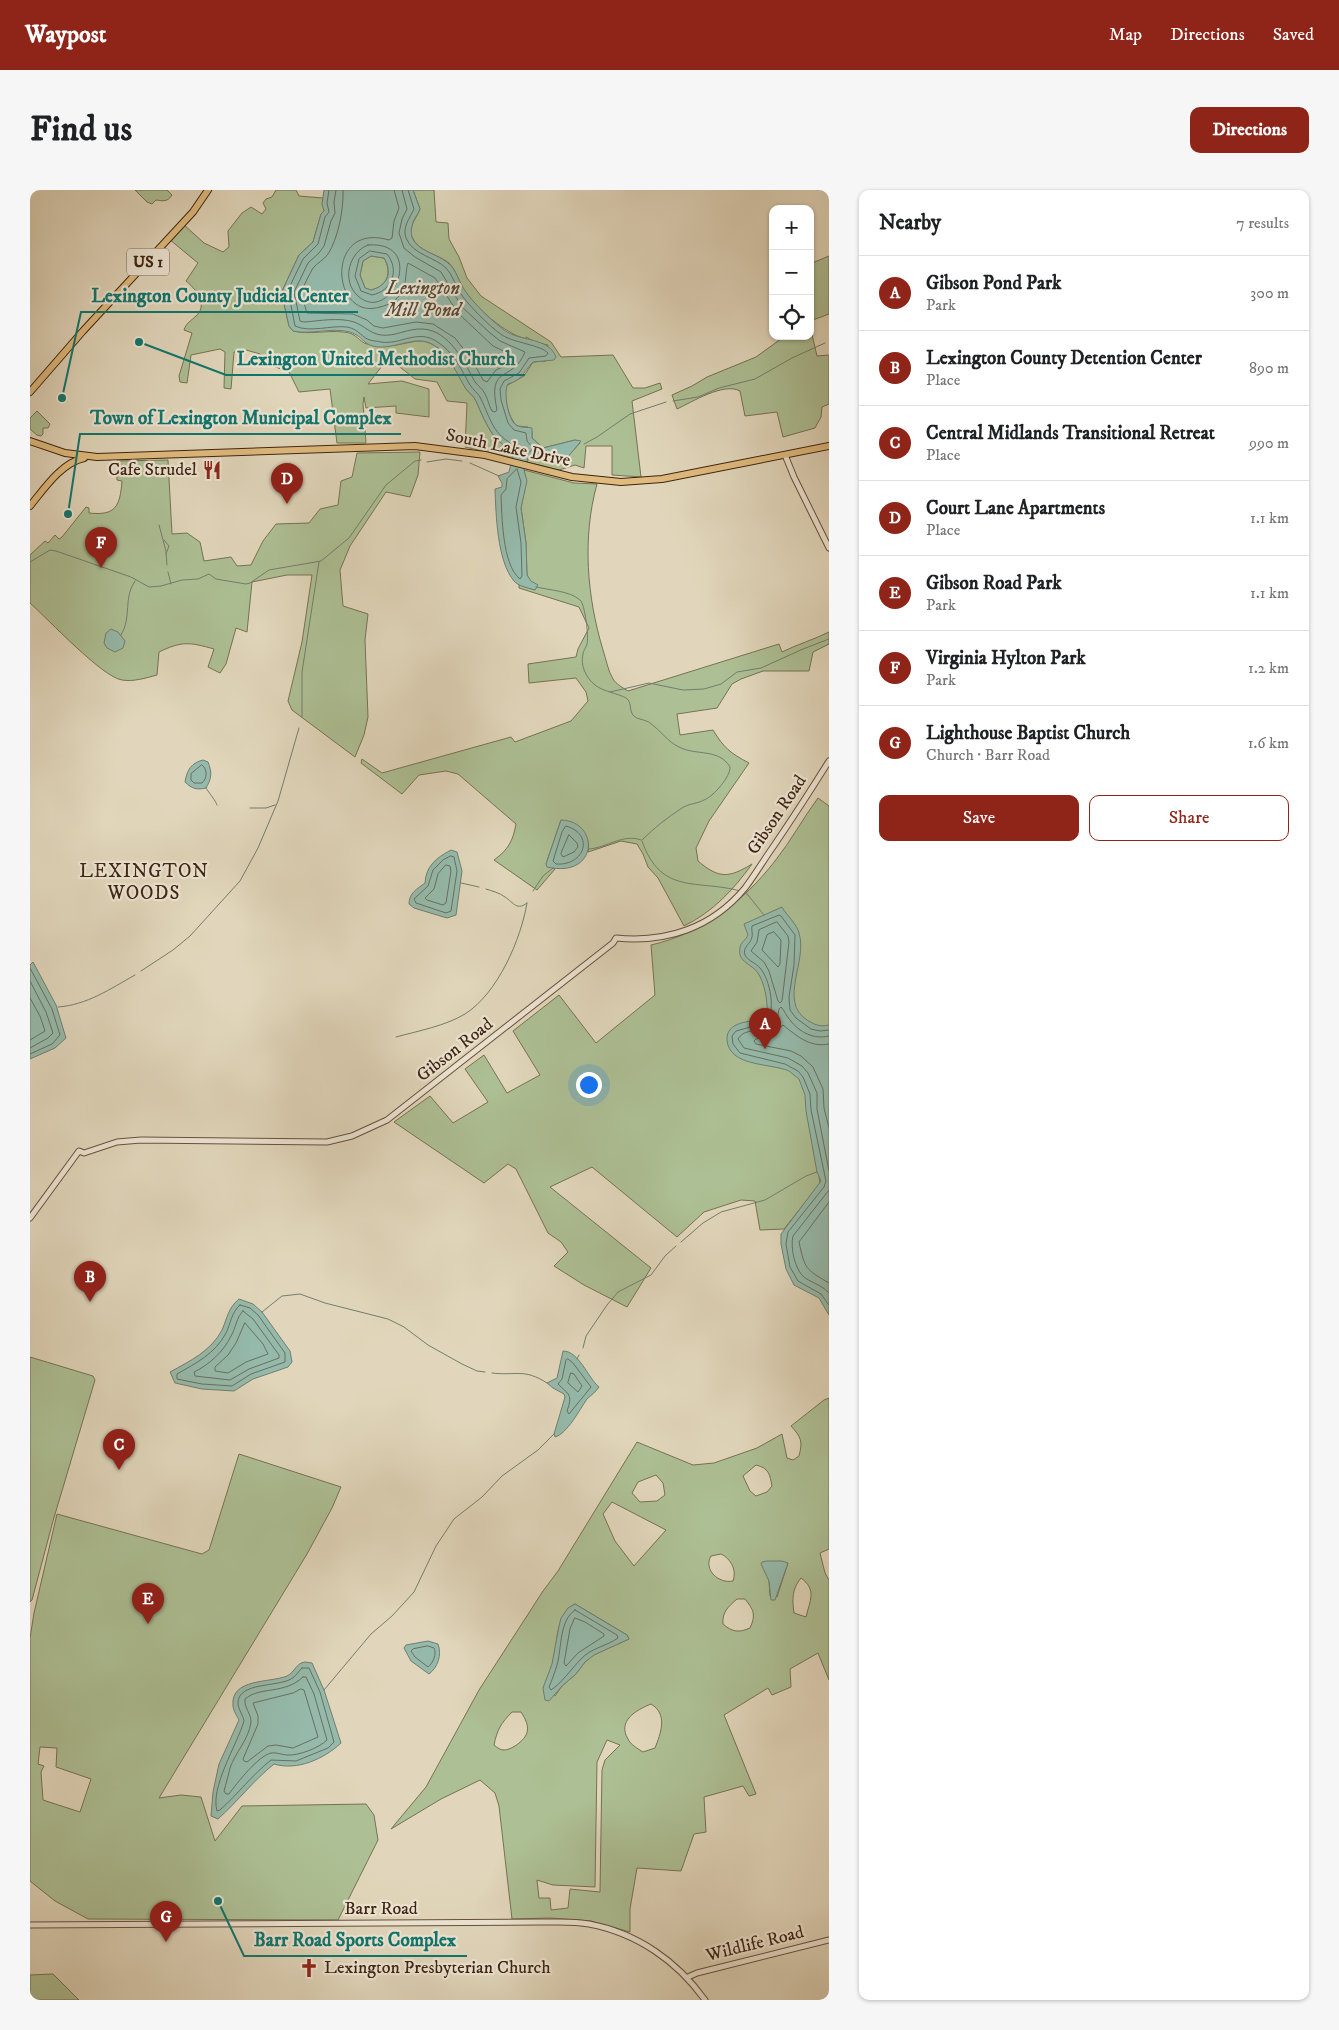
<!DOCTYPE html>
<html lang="en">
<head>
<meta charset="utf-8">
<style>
	:root { --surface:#fff; --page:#f6f6f6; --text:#202124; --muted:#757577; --line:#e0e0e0; --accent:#8f2418 }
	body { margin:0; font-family:"IM FELL DW Pica",serif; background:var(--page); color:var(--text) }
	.controls { position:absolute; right:15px; top:15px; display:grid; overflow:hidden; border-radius:10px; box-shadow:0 1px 4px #0004 }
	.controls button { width:45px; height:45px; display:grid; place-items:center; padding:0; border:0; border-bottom:1px solid var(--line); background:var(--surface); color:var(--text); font:25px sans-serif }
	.you { position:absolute; left:558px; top:894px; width:18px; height:18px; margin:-12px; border:4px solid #fff; border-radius:50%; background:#1a73e8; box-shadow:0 0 0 8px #1a73e833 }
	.badge { display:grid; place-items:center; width:32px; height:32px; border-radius:50%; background:var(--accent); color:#fff; font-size:16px; font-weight:700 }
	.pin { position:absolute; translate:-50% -41px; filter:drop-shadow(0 1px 2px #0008) }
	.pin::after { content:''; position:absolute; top:26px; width:18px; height:15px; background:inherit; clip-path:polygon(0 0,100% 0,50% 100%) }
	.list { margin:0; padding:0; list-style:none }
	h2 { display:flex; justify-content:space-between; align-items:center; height:65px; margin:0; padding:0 20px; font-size:21px }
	h2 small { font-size:16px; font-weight:400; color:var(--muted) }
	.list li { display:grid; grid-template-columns:32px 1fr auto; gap:15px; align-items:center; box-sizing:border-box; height:75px; padding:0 20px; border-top:1px solid var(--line) }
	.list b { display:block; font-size:19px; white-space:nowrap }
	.list p { margin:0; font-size:16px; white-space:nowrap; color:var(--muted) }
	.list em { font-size:16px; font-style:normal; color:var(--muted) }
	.actions { display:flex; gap:10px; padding:15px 20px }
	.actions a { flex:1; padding:11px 0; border:1px solid var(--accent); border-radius:10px; text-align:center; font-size:18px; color:var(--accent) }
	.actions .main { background:var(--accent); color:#fff }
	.icon { flex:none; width:28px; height:28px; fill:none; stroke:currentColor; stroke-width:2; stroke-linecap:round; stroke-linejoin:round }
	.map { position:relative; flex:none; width:799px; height:1810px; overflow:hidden; border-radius:10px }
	header { display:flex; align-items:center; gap:30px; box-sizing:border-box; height:70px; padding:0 25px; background:var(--accent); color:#fff }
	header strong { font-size:24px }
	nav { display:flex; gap:28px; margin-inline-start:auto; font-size:18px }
	.intro { display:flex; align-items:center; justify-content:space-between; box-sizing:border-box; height:120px; padding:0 30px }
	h1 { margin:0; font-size:35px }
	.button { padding:12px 22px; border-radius:10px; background:var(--accent); color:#fff; font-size:18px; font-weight:700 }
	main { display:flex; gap:30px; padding:0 30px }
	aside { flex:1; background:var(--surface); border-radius:10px; box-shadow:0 1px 4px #0004 }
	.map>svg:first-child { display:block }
	.green { fill:#adbf94; stroke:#767253; fill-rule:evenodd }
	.water { fill:#95baab; stroke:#727e6e; fill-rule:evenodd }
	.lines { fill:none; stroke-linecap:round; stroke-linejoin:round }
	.shore { stroke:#6a6f5e; stroke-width:1 }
	.stream { stroke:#727e6e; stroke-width:1 }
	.minor-casing { stroke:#67503c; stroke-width:7 }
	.major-casing { stroke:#3e2412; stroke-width:8 }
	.minor { stroke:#ece4d3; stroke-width:5 }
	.major { stroke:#e0bb7e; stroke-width:6 }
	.labels { text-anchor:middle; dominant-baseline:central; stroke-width:4.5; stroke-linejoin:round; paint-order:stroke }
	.shield { fill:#ece4d3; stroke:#725e4c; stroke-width:1 }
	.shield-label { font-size:16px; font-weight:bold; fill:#3e2412 }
	.street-label { font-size:18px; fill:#3e2412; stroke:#ece4d3 }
	.poi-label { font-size:18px; fill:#3e2412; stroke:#ece4d3; text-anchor:end }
	.water-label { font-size:19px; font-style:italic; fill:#544a38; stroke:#ece4d3 }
	.neighbourhood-label { font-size:19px; letter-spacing:1px; fill:#3e2412; stroke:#ece4d3 }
	.leader { fill:none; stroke:#0f766e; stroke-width:2 }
	.callout-dot { fill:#0f766e; stroke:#ece4d3; stroke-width:2 }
	.callout-label { font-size:19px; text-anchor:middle; font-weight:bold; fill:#0f766e; stroke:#ece4d3; stroke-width:4.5; stroke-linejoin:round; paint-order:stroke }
</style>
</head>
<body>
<header>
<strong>Waypost</strong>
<nav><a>Map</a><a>Directions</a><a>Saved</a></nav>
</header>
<div class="intro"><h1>Find us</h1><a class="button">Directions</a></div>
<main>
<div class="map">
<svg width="799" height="1810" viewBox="0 0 799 1810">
	<rect width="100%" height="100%" fill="#e1d6bb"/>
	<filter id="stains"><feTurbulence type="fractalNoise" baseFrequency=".004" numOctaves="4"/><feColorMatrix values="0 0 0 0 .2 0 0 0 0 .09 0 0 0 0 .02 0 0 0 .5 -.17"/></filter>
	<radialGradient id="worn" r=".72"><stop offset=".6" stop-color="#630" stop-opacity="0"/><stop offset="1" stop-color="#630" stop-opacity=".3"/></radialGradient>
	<!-- green -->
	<g class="green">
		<path d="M105 0H137L142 5C138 12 133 11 126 10L122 14 117 12Z"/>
		<path d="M246 0H266L269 6 293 8 294 21 291 24 283 52 269 65 253 99V109L259 136 263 141C280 145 296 140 314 142 327 143 329 152 337 154 355 159 370 154 387 151 414 150 425 180 436 199 439 203 444 206 446 211 455 231 462 252 484 261L483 268 435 257 437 213 417 211 407 192 385 189 366 174 352 176 338 194 372 191 399 199V227L366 223V216L336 218 334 207 333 214 336 253H307L300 199 269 202 259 182 243 176 230 164 216 160 204 162 201 199 194 198 195 162 190 159 161 165 157 193 150 192 149 186 162 143 154 140C156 133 161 131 167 125 178 114 165 98 156 91L168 73 139 49 153 34 174 53 193 62 199 57 198 41 212 23 221 17 232 24 236 19 233 13 236 9 242 7Z"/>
		<path d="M383 0H404L406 32 418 33 419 49 429 67 437 88 451 106 521 152 531 167 583 165 603 198H615L630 193 632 199 602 211 611 287 582 285V256H556L554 278 545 275 529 280 497 272C502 258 525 268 537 267L550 253 545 250 513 258 502 248V241L498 237 487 236C478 227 474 209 476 196L494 186 503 172 516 171 518 155 505 152 496 147V149C474 143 447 119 434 100 429 92 426 80 419 73 408 64 388 62 382 47 377 37 387 28 390 19Z"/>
		<path d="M341 66 354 68C362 82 358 96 341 100L335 98 330 85 333 71Z"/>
		<polygon points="799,66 799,124 780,131 780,74"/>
		<path d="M780 136 787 166 799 165V214L792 217 791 227 785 238 753 247 747 222 715 226 710 201C694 192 662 212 647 219L642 205 662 196 677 187 726 167 755 146H780Z"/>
		<polygon points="7,221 20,234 18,238 13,238 13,244 11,246 7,245 0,239 0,228"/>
		<path d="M390 262 388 285 380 307 356 302 320 356 310 380 313 416 338 424 335 450 338 527 334 545 325 567 262 520 258 511 272 452 282 385H257L222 392 217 442 206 438 196 474 190 483 178 477 184 459C159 452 152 451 129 462L127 485C116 488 103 492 92 490 72 487 18 429 0 413V365L15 351 18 353 25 345 29 349 32 347 56 317 59 318V323C86 326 90 316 92 291L87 290V271L138 270 142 344 157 343 170 352 174 371 201 367 207 376 221 375 233 351 246 334 279 333 290 319 308 315 311 291 322 287 327 263Z"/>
		<path d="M494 280 544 293 567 294C552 348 557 407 573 460 576 469 578 481 583 489 586 494 593 498 598 501L749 454 752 462C768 454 783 450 799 442V454L783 462 779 481H733L711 489 702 494 687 518 647 524 650 545 683 540C694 558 700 563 719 573L679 631 666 658 668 671C689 689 699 688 722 674 704 699 683 722 654 736L628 688 618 677 613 664 607 654 591 651 558 662C562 643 545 636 531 630L516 674 525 679 507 700 464 670C478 660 483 651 486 634L428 584 416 581 389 585 372 604 331 573 332 569 352 583 481 547 485 552 541 531 558 511 556 502 546 488 499 493 498 474 546 467 548 459 559 438 549 417 489 398V395L505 400 497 385 496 353 491 318 496 291Z"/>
		<path d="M788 608 799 616V978L789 986 790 994 754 1039 730 1040 725 1011 711 1010 674 1022 647 1047 562 977 520 997 621 1078 597 1117 554 1095 524 1076 538 1062 531 1052 518 1043 486 979 478 974 454 993 364 932 400 906 423 933 458 912 435 879 454 865 477 903 510 885 483 841 529 805 566 853 625 805 621 755C673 743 713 712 745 671 761 651 773 628 788 608Z"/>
		<polygon points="0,1167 63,1186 65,1190 23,1331 2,1410 0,1412"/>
		<path d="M799 1208V1359L790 1363 795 1383 799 1390V1490L788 1463 760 1479 761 1497 742 1505 738 1498 694 1525 726 1604 719 1606 713 1596 674 1607 676 1642 664 1644 651 1681 607 1678 600 1719V1742L561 1731 520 1728 482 1729 469 1616 465 1603 450 1590 411 1609 361 1639 396 1597 449 1500 513 1401 528 1381 607 1252 663 1275 684 1273 727 1258 752 1244 757 1268 763 1270 769 1266C773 1251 771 1247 761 1236L794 1210ZM726 1275C739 1278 740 1285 742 1296L737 1302 726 1306 720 1301 713 1286ZM626 1285 633 1293 635 1305 627 1311 610 1312 602 1303 608 1292ZM582 1312 636 1340 604 1376 585 1351 573 1324ZM691 1364C701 1369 707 1380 703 1391 689 1394 673 1380 681 1366ZM758 1373 747 1407 740 1406 739 1391ZM771 1388C787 1400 780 1410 776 1427L764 1423C762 1409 762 1399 771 1388ZM707 1409H715C724 1420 726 1425 720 1438 709 1443 702 1442 693 1434 692 1422 698 1417 707 1409ZM545 1414 597 1445 599 1449 563 1465 555 1472 546 1484 532 1496 525 1506 513 1498C517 1490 521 1481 523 1472 528 1450 525 1427 545 1414ZM621 1514C638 1524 631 1543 625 1558L613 1562C608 1559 600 1554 598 1549 587 1531 606 1520 621 1514ZM482 1522H491C501 1537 500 1546 485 1556 476 1561 472 1562 464 1555 467 1540 471 1533 482 1522ZM577 1550 590 1555 575 1570 572 1580 570 1702 540 1699 538 1718 521 1720 520 1708H509L507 1690 523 1695 565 1697 567 1572Z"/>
		<path d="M209 1264 311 1297 302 1318 277 1364 129 1608 151 1605 171 1607 185 1651 212 1616 336 1614 344 1625 348 1650 308 1730 58 1729 25 1711 0 1691V1448L4 1423 27 1324 172 1364 179 1360ZM10 1557 27 1558 26 1577 61 1589 50 1622 13 1610 11 1582 14 1576 8 1574Z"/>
		<polygon points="23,1784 49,1810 0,1810 0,1785"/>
	</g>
	<!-- water -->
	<g class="water">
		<path d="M294 0H383L390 19C388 25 383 29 382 36 376 59 405 62 418 73 426 79 429 92 434 99 441 111 463 132 474 140 490 152 519 147 526 167L524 170 503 172C492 183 494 189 478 194 473 201 478 230 486 235 491 238 497 237 502 238V248L513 258 545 250 551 251 537 268 501 266 498 268 494 280 497 291 491 318 496 353 497 385 501 391 508 395 505 400C498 398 488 396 484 391 467 371 466 324 465 299L472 297V293L468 286 479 282 484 261C462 252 455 231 446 211 444 206 439 203 436 199 426 183 420 164 402 154 387 146 370 156 354 157 333 158 335 147 320 142 302 137 281 145 263 141L259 136 253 109V99L269 65 283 52 291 24 294 21 292 14ZM341 66 354 68C363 82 358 96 341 100L335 98 330 85 333 71Z"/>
		<polygon points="81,439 88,442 95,451 93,458 85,462 77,458 74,453 76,443"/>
		<path d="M173 570 178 572C182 582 182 588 176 598 167 600 162 599 155 592 157 580 161 573 173 570Z"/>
		<path d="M531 630C570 631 569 689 517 677L516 674Z"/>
		<path d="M421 660 427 662 432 681 426 725 417 728 384 718 379 714C379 703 387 699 395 693 396 676 406 668 421 660Z"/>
		<path d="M752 717C757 726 767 734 769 743 778 771 748 811 777 830 785 835 790 837 799 835V1125L789 1108 764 1095 756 1079 751 1054V1044L791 991 787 982 776 921 775 905 769 889 759 881C741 873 699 877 697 850 696 831 720 832 733 829L737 822C738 811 734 792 728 783 722 774 707 772 710 758 710 753 716 750 718 745L714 734Z"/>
		<polygon points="3,772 26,815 36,848 25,858 0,869 0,775"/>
		<path d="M209 1109 223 1114 232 1122 260 1161 262 1172 258 1177 223 1189 204 1201 172 1199 145 1193 140 1182C160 1171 181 1161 192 1140 197 1129 198 1118 209 1109Z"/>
		<path d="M533 1161C549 1161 558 1188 569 1197 566 1202 561 1205 557 1209 550 1219 537 1244 525 1247L524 1244 535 1207 534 1204 523 1198 517 1193 527 1188Z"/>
		<polygon points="737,1371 752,1371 758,1373 745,1410 741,1410 739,1391 731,1374 732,1372"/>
		<polygon points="545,1414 597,1445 599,1449 564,1465 555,1472 546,1484 532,1496 519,1511 515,1510 513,1498 522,1474 529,1436 531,1428 538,1418"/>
		<path d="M398 1451 408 1454C412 1465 408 1477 399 1484L381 1471 374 1458 376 1455Z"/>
		<path d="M275 1472 282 1473 294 1500 311 1553C294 1569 267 1581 244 1574 223 1591 208 1611 188 1629L181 1626 183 1602 189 1574 209 1530C207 1526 203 1520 203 1516 200 1488 240 1493 257 1486 265 1482 266 1473 275 1472Z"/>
	</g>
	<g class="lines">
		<!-- shore -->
		<g class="shore">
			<path d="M299 0 297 13 299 22 295 27 288 54 273 69 258 100 265 136C280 143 301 135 317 137 329 139 332 148 340 150 342 151 348 151 351 152 371 155 387 139 406 151 423 161 431 179 440 195 443 200 448 203 450 207 462 231 461 243 487 257L490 266 493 267 502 260 503 258 497 251 496 243 484 240 478 233 471 210 470 199 474 191 489 183 499 168 516 166 518 163C511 155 484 153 472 145 460 137 436 113 429 101 425 94 422 84 416 78 405 67 383 65 376 48 372 37 380 28 384 19L378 0"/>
			<path d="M306 0 304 12 305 23 301 31 294 56 289 63 278 73 264 102 270 131 274 132C289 131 309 127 324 132 335 136 339 143 351 145 365 147 378 138 393 139 420 141 434 172 445 192 448 196 453 199 455 204 458 209 459 216 462 221L465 222 467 220C457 173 482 194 495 162L470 151 459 142 432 117 411 82 385 67 374 58 369 43 372 29 377 19 372 0"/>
			<path d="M313 0C314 18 308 49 298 64 294 70 287 73 283 78 279 85 274 95 271 103L277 123 323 124 337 130 344 136 353 138 386 132 403 134 425 148 442 170 453 190 457 192 466 180 479 174 482 165 463 156 428 123 405 88 378 73C375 82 377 92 372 102 367 110 359 115 350 117 301 132 294 31 359 50L362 48 364 31 369 18 364 0"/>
			<path d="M338 55C398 50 361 136 328 106 311 91 319 62 338 55Z"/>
			<path d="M340 61 357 64C370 80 362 101 342 105L331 101 325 86 329 69Z"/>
			<path d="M487 279 491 292 486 317 491 353 492 386 490 389C472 375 472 325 471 305L476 299 477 289Z"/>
			<path d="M172 575C178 579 177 589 172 593H164L161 590V584Z"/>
			<path d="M536 636C565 644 555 676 526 674L523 671 532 642Z"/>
			<polygon points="539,645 547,653 548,657 544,662 533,667 531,664"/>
			<polygon points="421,666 424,667 427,681 421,721 416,723 386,713 384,709 398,696 403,680 413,670"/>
			<polygon points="416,675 420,676 421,681 416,713 413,715 397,710 395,708 404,699 408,684"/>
			<polygon points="747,732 758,746 759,752 752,811 750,813 748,811 739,781 734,772 721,761 727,752 729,740"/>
			<polygon points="744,742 751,750 750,774 748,777 732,760 737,745"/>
			<polyline points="0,778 22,819 30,845 22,854 0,864"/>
			<polyline points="0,791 16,822 23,843 18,848 0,858"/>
			<polyline points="0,808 10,826 15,841 0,850"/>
			<path d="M799 840 790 841 781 839 766 828 760 820 759 807 764 775 765 745 751 726 749 725 722 736C721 740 723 743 722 747 721 754 712 757 715 765 718 771 726 773 730 778 740 789 747 823 735 833L706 841 702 846 703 854 710 863 755 874 768 881 773 887 780 904 781 920 796 991 794 997 758 1042 756 1054 760 1077 768 1091 791 1104 799 1115"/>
			<path d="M799 846C784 850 769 842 760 830 756 826 755 821 751 817L749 819C745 852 718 832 708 849L714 858 758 868 772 876 778 883 787 903V919L799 981"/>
			<path d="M799 854C780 858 767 846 753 835L742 845 726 849 724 851 726 854 761 861 771 866 783 877 793 899 794 918 799 938"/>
			<path d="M799 1000 763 1046C760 1057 765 1081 775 1088 783 1093 793 1096 799 1103"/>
			<path d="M799 1012 769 1052C775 1079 775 1079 799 1093"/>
			<path d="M210 1115 220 1118 228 1125 255 1163V1172L221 1184 202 1196 172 1194 147 1189V1184C166 1173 185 1164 196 1143 201 1133 201 1123 210 1115Z"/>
			<path d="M213 1121 223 1129 249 1165V1168L219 1179 200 1190 165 1186 164 1182C179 1175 194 1161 201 1146 206 1138 206 1128 213 1121Z"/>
			<polygon points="215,1133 233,1154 238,1164 216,1172 198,1183 185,1181 185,1177 198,1165 206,1153"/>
			<path d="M538 1169 543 1173 561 1197 539 1224 537 1221C543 1204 539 1205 528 1194L532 1189 536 1170Z"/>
			<polygon points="541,1183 544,1184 552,1196 548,1202 538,1193"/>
			<path d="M545 1420 587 1445 588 1448C577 1456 561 1458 551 1469 543 1477 530 1495 521 1500L519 1497C522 1490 525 1482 527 1475 532 1457 529 1431 545 1420Z"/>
			<polygon points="545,1428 555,1432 574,1444 574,1446 548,1463 536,1476 534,1473 540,1439"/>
			<path d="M398 1456 404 1458C407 1464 403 1473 398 1477L385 1467 381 1461 383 1459Z"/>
			<path d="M272 1478H279L290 1502 304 1552 298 1558 266 1571 241 1570C222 1585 208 1604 190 1620L187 1621C180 1597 207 1555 214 1531 213 1525 208 1519 208 1513 208 1492 248 1497 261 1489 265 1487 269 1481 272 1478Z"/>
			<path d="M273 1487H276L284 1504 297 1550C289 1558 268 1566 257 1565 252 1565 247 1562 241 1563 228 1566 207 1593 199 1604H196L194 1601C196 1594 198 1586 200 1578 205 1563 219 1549 221 1532 221 1523 214 1518 215 1509 230 1496 254 1505 273 1487Z"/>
			<polygon points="271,1499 274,1500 288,1547 263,1558 246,1555 238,1556 217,1572 214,1571 213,1569 228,1534 228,1526 223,1513 263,1503"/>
		</g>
		<!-- stream -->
		<g class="stream">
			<polyline points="643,211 668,207 689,198 725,189 762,168 795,153"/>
			<polyline points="554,254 567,247 600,224 636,212"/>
			<polyline points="397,272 416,269 432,271"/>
			<polyline points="440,273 469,286"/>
			<polyline points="129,335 136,361 137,375"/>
			<polyline points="134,350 139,356 136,364"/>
			<polyline points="0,372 20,360 26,361 101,387 119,397 131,396 152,390 168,389 179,384 186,389 216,394 220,393 239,380 291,371 319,348 356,295 385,271 391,270"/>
			<polyline points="138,382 141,394"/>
			<path d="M506 397C519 400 540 401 550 410 555 414 559 447 557 454 556 458 553 461 553 464 550 475 556 488 565 495 574 502 587 503 596 508 602 512 599 520 603 525 607 530 615 529 620 533 630 540 638 552 649 557 666 566 689 558 700 577 701 586 683 607 674 610 667 614 660 613 652 618 638 627 624 638 612 650"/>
			<path d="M91 445C102 428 93 407 105 391"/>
			<polyline points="580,502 619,493 653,500 674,499 691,494 707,482 731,478 773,459 799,449"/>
			<polyline points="272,527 272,482 289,372"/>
			<path d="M176 598C179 603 186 611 187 615"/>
			<polyline points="220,618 236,618 245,615"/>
			<path d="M612 651C631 706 668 689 710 701"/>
			<path d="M559 659C576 658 594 643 611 650"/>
			<polyline points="431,693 449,697"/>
			<path d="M456 699C462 701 470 703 475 707 484 713 487 721 497 713"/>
			<polyline points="503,701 513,686 523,678"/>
			<polyline points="714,702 718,705 734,725"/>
			<polyline points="111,781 143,760 160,746 210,691 228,658 248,611 269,538"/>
			<path d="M28 817C57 815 80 799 105 785"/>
			<path d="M366 847C388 841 415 836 435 824 468 803 491 749 497 713"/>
			<polyline points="651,1052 673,1033 691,1022 735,1010 776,986 787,982"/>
			<polyline points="232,1122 252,1106 270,1104 295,1113 358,1129 374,1137 398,1155 432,1174 447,1181 455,1182"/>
			<polyline points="553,1158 556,1146 577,1115 588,1102 621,1085 635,1066 646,1056"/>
			<polyline points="547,1169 549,1165"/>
			<path d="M462 1183C486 1186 494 1178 517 1193"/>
			<polyline points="294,1500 341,1444 362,1426 384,1402 406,1356 424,1329 452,1307 472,1286 508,1260 524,1244"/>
		</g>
		<!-- minor casing -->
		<g class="minor-casing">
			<g id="minor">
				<polyline points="755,265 764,287 799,358"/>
				<path d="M0 1028 49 961 54 963 87 952 111 950 297 952 322 946 357 930 583 753 586 748C636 753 682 738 715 698 725 685 733 671 743 657 762 629 781 600 799 571"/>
				<path d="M0 1735 513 1732C528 1732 544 1731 559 1734 607 1743 647 1771 675 1810"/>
				<polyline points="658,1787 667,1783 799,1750"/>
			</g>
		</g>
		<!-- major casing -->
		<g class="major-casing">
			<g id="major">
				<polyline points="0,202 53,141 163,22 178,0"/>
				<polyline points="0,251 35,263 67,267 385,256 455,265 542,287 591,292 632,289 799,256"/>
				<path d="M0 316C14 299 31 273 54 268"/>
			</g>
		</g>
		<!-- minor -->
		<use href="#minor" class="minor"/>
		<!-- major -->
		<use href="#major" class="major"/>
	</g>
	<!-- icons -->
	<defs>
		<g id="restaurant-bare" transform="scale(1.5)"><path d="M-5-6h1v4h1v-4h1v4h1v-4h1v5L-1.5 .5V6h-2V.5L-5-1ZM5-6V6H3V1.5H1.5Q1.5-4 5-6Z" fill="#8f2418" stroke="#ece4d3" stroke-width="2.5" paint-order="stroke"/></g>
		<g id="church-bare" transform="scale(1.5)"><path d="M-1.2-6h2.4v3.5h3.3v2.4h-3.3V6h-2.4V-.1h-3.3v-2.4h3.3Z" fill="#8f2418" stroke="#ece4d3" stroke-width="2.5" paint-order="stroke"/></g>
	</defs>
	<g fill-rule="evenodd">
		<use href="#restaurant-bare" x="182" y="280"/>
		<use href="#church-bare" x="279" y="1778"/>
	</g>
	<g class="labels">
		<!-- shield labels -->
		<rect class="shield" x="97" y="58.5" width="42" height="27" rx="4"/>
		<g class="shield-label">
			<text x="118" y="72">US 1</text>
		</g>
		<!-- street labels -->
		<g class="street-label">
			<text transform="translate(478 258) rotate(12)">South Lake Drive</text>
			<text transform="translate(747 625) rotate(-56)">Gibson Road</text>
			<text transform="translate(425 860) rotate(-38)">Gibson Road</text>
			<text x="351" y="1719">Barr Road</text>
			<text transform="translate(725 1754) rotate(-14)">Wildlife Road</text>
		</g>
		<!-- poi labels -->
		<g class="poi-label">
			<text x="167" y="280">Cafe Strudel</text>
			<text x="294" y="1778" text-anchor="start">Lexington Presbyterian Church</text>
		</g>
		<!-- water labels -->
		<g class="water-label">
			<text x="393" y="98">Lexington<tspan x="393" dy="22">Mill Pond</tspan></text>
		</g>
		<!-- neighbourhood labels -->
		<g class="neighbourhood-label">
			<text x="114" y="681">LEXINGTON<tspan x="114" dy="22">WOODS</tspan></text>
		</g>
	</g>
	<!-- callouts -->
	<path class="leader" d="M32 208L51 122H328M109 152L196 185H495M38 324L50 244H371M188 1711L214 1766H437"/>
	<g class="callout-dot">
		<circle cx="32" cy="208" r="5"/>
		<circle cx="109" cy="152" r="5"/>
		<circle cx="38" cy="324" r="5"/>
		<circle cx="188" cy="1711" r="5"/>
	</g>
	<g class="callout-label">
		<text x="190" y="112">Lexington County Judicial Center</text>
		<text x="346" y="175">Lexington United Methodist Church</text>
		<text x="211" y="234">Town of Lexington Municipal Complex</text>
		<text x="325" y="1756">Barr Road Sports Complex</text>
	</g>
	<rect width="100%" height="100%" filter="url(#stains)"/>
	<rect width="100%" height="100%" fill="url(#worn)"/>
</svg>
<div class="controls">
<button>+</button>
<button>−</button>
<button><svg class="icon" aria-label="locate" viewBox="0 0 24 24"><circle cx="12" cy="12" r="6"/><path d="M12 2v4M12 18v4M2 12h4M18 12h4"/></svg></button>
</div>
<div class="you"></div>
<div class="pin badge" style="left:735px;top:859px">A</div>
<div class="pin badge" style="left:60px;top:1112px">B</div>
<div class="pin badge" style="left:89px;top:1280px">C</div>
<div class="pin badge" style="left:257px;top:314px">D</div>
<div class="pin badge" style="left:118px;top:1434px">E</div>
<div class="pin badge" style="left:71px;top:378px">F</div>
<div class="pin badge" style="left:136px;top:1752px">G</div>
</div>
<aside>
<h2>Nearby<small>7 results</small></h2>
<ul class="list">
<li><span class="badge">A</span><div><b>Gibson Pond Park</b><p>Park</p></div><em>300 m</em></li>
<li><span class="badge">B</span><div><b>Lexington County Detention Center</b><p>Place</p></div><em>890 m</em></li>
<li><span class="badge">C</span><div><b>Central Midlands Transitional Retreat</b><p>Place</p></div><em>990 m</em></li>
<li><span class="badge">D</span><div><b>Court Lane Apartments</b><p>Place</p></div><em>1.1 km</em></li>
<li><span class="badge">E</span><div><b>Gibson Road Park</b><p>Park</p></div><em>1.1 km</em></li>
<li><span class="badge">F</span><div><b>Virginia Hylton Park</b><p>Park</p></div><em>1.2 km</em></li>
<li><span class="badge">G</span><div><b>Lighthouse Baptist Church</b><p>Church · Barr Road</p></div><em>1.6 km</em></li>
</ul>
<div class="actions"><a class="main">Save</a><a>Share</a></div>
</aside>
</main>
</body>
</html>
